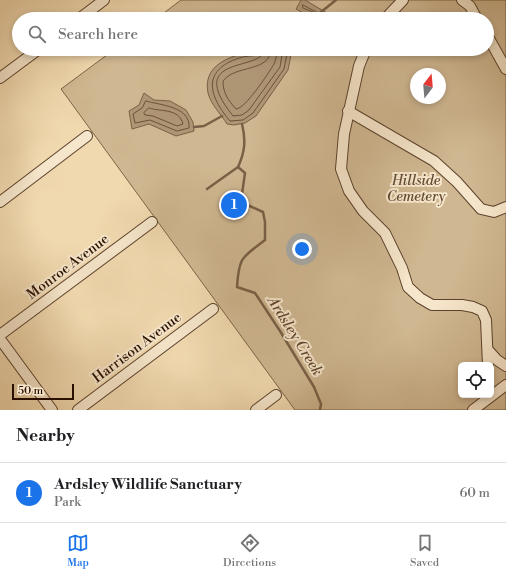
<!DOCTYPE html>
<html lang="en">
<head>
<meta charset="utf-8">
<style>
	:root { --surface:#fff; --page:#f2f2f2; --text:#202124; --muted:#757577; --line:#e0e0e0; --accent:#1a73e8 }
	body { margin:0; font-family:"Libre Bodoni",serif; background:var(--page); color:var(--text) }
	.controls { position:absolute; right:12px; bottom:12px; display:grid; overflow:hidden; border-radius:6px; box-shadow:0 2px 6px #0003 }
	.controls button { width:36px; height:36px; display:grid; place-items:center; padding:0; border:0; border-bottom:1px solid var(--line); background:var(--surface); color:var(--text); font:20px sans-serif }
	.compass { position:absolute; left:410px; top:68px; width:36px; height:36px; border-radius:50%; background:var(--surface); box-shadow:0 2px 6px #0003; rotate:16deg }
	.scale { position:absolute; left:12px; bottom:10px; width:62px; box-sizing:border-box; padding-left:4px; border:2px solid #2b1000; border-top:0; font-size:11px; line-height:14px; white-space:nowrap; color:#2b1000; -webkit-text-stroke:3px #f6e6cb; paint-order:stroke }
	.you { position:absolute; left:302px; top:249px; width:14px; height:14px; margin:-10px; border:3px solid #fff; border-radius:50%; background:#1a73e8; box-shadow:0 0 0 6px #1a73e833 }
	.badge { display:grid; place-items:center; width:26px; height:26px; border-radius:50%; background:var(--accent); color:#fff; font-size:13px; font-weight:700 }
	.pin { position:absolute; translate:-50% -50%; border:2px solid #fff; box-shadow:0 1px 4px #0006 }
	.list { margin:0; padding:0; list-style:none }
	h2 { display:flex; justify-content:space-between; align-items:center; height:52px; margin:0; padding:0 16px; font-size:17px }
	h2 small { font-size:13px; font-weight:400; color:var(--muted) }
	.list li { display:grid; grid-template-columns:26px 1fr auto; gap:12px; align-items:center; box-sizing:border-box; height:60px; padding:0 16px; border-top:1px solid var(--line) }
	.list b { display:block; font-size:15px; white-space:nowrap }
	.list p { margin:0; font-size:13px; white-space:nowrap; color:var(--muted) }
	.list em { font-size:13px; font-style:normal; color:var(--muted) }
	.icon { flex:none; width:22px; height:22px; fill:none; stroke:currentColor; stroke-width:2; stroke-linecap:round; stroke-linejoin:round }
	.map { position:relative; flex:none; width:506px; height:410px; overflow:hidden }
	.search { position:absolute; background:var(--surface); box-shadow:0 2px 6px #0003; left:12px; right:12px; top:12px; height:44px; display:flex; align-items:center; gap:10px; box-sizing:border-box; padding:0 14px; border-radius:22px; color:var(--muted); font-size:15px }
	.sheet { height:112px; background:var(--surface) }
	nav { display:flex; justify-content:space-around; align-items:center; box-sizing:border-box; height:56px; border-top:1px solid var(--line); background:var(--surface); font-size:11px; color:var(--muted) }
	nav a { display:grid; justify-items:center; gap:2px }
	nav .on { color:var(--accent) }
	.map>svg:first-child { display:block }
	.green { fill:#cfb791; stroke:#7d6448; fill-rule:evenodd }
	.water { fill:#ae9574; stroke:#7a6046 }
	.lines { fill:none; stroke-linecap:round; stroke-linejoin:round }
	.shore { stroke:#6c523a; stroke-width:1 }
	.stream { stroke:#7a6046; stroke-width:2.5 }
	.minor-casing { stroke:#5c422c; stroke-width:12 }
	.minor { stroke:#f6e6cb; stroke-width:10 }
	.labels { text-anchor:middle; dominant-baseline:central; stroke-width:4; stroke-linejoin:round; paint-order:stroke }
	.park-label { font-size:14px; font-style:italic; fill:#644a33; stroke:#f6e6cb }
	.street-label { font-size:14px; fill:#2b1000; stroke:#f6e6cb }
	.water-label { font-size:15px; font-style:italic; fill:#5f452e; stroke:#f6e6cb }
</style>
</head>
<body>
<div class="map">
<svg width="506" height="410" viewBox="0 0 506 410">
	<rect width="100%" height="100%" fill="#f1d9af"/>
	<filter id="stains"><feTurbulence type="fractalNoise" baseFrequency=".005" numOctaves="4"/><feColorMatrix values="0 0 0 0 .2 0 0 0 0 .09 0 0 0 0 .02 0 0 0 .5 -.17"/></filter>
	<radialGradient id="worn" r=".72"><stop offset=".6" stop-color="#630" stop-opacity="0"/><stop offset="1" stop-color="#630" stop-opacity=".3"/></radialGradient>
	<!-- green -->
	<path class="green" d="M181 0H506V410H295L61 89 115 49H487V19H156ZM416 74H440V98H416ZM461 365H491V395H461Z"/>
	<!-- water -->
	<g class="water">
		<polygon points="301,0 305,0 327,13 320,19 314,19 296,9"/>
		<path d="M266 49 292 50 288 70 256 116 245 123 234 125 227 124C221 114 211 105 208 93 201 59 243 53 266 49Z"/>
		<polygon points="144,93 154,100 170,101 186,110 193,122 194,131 176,136 149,124 132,129 129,111 139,105"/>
	</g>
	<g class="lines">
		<!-- shore -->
		<g class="shore">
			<polygon points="303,5 318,13 318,17 315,17 313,12 303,8"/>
			<path d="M260 49 258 55C252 56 245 56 239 58 201 71 209 96 230 121L243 120 253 113 284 69 288 49"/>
			<path d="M265 49C264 73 183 53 233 116L242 115 249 110 280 67 283 49"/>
			<path d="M271 49C270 73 236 64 223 81 223 93 228 100 236 109 245 109 268 74 274 64 276 60 277 54 277 49"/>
			<path d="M146 101C159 105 191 106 189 128L177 131 150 120 135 123 133 114 142 108Z"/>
			<path d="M149 108C161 112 179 108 183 124L177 126 153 116 145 115 144 113Z"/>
		</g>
		<!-- stream -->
		<g class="stream">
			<polyline points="321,12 336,0"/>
			<polyline points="299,19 302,13"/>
			<path d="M242 124C246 140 245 152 238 167L245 173 242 194 243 203 263 212 265 222V240C242 258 239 256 237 287L255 293 280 331 314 387 321 404 320 410"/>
			<polyline points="194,127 204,126 222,116"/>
			<polyline points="207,189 238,167"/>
		</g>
		<!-- minor casing -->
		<g class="minor-casing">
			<g id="minor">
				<polyline points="462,0 470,6 477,19"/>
				<polyline points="79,19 104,0"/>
				<polyline points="385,19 403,0"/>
				<polyline points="487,35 506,69"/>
				<polyline points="366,49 359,66 344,134 341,169 349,191 363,211 385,233 402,268 408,287 420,298 432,305 462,305 473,307 482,311 486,320 488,365"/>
				<polyline points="0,78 39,49"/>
				<polyline points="348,111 434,161 457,182 481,209 494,212 506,207"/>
				<polyline points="0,202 87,136"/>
				<polyline points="0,335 152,222"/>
				<polyline points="0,339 52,410"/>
				<polyline points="488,350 497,360 506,366"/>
				<polyline points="78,410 213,309"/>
				<polyline points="256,410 276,395"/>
				<polyline points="473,410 506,385"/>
			</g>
		</g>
		<!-- minor -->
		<use href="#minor" class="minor"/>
	</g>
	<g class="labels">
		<!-- park labels -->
		<g class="park-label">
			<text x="416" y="181">Hillside<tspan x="416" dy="16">Cemetery</tspan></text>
		</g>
		<!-- street labels -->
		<g class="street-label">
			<text transform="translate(68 267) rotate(-37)">Monroe Avenue</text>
			<text transform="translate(137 348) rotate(-37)">Harrison Avenue</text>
		</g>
		<!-- water labels -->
		<g class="water-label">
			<text transform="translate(295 336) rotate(58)">Ardsley Creek</text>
		</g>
	</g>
	<rect width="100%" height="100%" filter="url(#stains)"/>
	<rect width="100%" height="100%" fill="url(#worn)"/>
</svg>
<div class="controls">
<button><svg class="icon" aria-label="locate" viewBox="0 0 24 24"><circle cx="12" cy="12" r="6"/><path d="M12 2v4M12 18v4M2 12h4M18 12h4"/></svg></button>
</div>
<svg class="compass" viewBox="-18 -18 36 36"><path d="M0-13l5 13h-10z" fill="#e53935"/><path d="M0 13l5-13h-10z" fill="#757577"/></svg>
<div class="scale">50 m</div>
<div class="you"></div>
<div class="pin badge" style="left:234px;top:205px">1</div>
<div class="search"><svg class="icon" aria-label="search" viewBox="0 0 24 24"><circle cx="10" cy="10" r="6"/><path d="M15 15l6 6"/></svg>Search here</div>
</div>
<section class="sheet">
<h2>Nearby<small></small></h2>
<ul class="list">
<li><span class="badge">1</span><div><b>Ardsley Wildlife Sanctuary</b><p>Park</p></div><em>60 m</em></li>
</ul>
</section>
<nav>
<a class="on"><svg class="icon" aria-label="map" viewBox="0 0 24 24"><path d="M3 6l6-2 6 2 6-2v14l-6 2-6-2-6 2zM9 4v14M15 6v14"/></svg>Map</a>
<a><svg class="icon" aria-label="directions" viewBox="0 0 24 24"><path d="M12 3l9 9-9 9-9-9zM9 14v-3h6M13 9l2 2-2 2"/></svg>Directions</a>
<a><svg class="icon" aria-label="saved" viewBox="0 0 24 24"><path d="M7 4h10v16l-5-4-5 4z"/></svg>Saved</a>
</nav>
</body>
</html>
